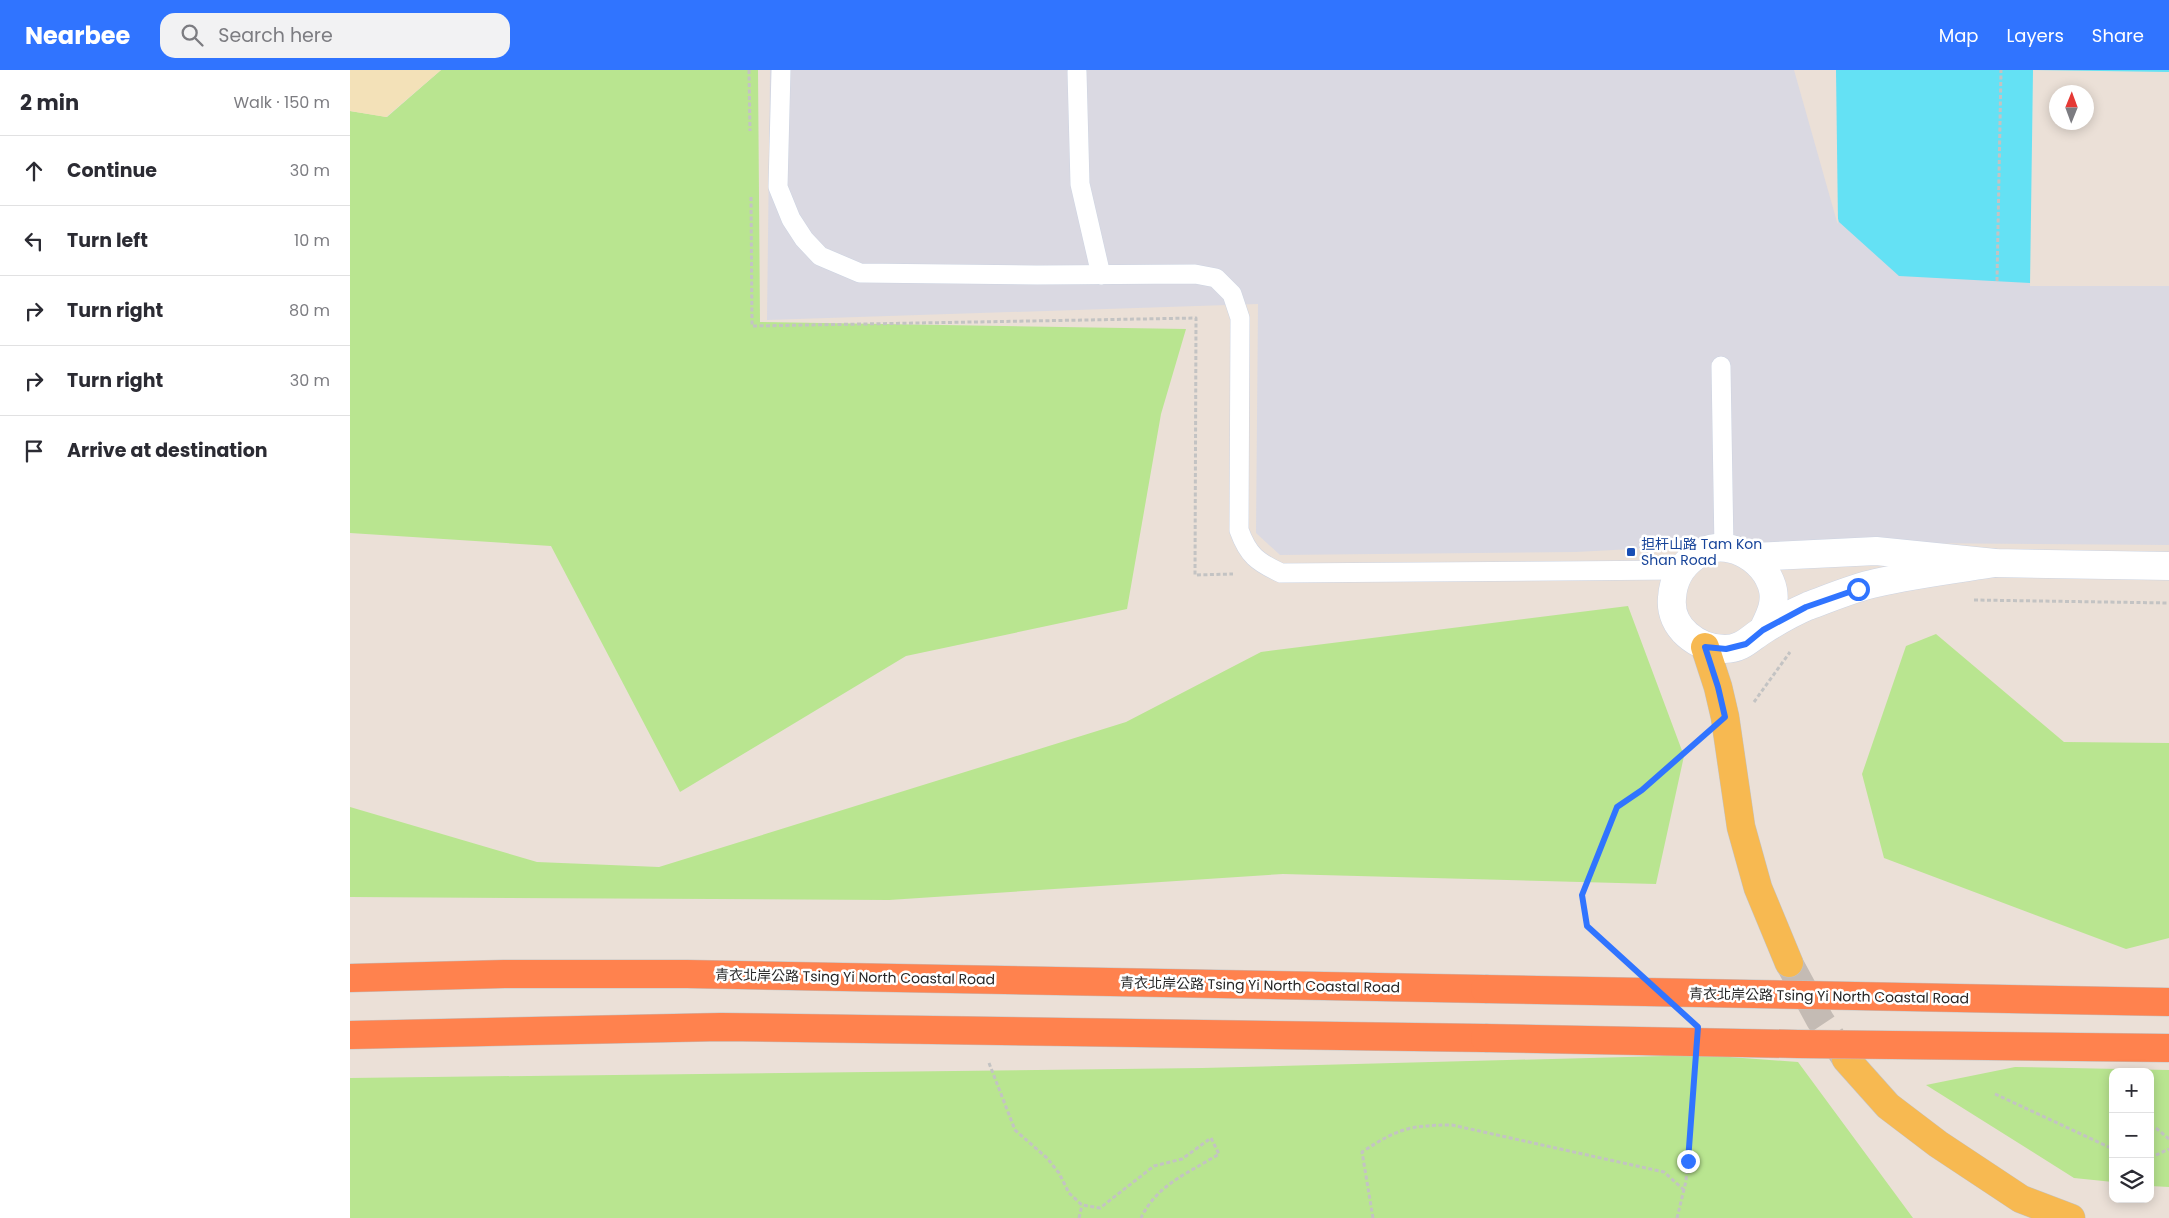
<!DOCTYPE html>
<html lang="en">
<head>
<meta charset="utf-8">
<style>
	:root { --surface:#fff; --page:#f2f2f3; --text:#2b2b33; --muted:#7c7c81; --line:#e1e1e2; --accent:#3074ff }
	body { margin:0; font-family:Poppins,"Noto Sans TC",sans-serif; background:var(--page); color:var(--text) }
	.controls { position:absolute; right:15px; bottom:15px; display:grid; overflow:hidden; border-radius:10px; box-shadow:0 2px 12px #0003 }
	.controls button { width:45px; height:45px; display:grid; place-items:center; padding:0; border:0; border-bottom:1px solid var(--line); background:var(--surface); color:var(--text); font:25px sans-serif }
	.compass { position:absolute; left:1699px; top:15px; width:45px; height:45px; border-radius:50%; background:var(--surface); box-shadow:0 2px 12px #0003; rotate:1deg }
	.stop { position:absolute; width:15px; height:15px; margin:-11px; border:4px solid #3074ff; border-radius:50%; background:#fff }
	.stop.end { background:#3074ff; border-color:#fff; box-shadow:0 1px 5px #0008 }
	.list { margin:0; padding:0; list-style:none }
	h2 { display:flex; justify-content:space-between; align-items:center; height:65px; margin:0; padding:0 20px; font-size:21px }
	h2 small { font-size:16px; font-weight:400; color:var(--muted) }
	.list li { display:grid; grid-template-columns:32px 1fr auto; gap:15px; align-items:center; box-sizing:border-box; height:70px; padding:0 20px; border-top:1px solid var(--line) }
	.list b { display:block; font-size:19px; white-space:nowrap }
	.list em { font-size:16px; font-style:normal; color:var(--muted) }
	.icon { flex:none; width:28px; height:28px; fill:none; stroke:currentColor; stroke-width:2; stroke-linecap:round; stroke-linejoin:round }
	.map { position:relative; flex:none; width:1819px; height:1148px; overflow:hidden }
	header { display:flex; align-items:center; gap:30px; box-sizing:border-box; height:70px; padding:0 25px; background:var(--accent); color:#fff }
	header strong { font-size:24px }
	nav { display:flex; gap:28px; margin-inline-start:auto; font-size:18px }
	.search { width:350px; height:45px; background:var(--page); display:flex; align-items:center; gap:12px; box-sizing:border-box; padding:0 18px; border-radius:15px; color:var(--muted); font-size:19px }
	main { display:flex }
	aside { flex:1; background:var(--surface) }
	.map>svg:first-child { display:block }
	.industrial { fill:#dad9e2; fill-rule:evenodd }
	.green { fill:#b9e590 }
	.sand { fill:#f3e1b8 }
	.water { fill:#64e1f4; fill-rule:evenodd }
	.pier { fill:#ebe0d7; fill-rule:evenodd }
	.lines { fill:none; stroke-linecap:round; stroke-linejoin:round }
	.primary-tunnel { stroke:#c4bbb4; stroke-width:28; stroke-dasharray:28 14; stroke-linecap:butt }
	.service-casing { stroke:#cdd4e2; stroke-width:20 }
	.minor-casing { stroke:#cdd4e2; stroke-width:29 }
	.primary-casing { stroke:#c3c3c3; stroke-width:29 }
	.motorway-casing { stroke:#c3c3c3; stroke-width:29 }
	.path { stroke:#c3c3c3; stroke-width:3; stroke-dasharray:4 2.5; stroke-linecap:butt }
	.service { stroke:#fff; stroke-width:19 }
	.minor { stroke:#fff; stroke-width:28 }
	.primary { stroke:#f7b951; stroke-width:28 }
	.motorway { stroke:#ff824e; stroke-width:28 }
	.motorway-bridge-casing { stroke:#c3c3c3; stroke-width:29; stroke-linecap:butt }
	.motorway-bridge { stroke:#ff824e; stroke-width:28 }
	.route { stroke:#3074ff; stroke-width:6 }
	.transit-dot { fill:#1a4fb4; stroke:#fff; stroke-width:2 }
	.labels { text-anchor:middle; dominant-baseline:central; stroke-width:5; stroke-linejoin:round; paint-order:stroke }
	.transit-label { font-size:14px; fill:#164399; stroke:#fff; text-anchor:start }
	.street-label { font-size:14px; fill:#272727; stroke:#fff }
</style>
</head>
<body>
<header>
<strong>Nearbee</strong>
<div class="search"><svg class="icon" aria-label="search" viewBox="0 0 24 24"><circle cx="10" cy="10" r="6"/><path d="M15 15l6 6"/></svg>Search here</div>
<nav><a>Map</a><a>Layers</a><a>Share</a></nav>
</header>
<main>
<aside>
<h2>2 min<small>Walk · 150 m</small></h2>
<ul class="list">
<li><svg class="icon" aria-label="ahead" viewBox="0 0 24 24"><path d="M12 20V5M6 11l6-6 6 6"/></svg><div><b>Continue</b></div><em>30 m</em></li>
<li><svg class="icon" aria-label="left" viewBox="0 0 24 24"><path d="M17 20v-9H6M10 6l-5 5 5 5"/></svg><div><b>Turn left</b></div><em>10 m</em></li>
<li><svg class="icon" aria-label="right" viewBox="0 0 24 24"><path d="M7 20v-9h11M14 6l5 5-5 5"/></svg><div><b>Turn right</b></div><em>80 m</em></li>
<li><svg class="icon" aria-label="right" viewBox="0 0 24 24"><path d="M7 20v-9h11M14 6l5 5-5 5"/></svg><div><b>Turn right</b></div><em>30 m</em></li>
<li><svg class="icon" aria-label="arrive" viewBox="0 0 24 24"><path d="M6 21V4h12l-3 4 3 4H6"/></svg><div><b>Arrive at destination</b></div></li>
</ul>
</aside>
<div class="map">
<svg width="1819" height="1148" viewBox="0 0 1819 1148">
	<rect width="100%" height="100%" fill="#ebe0d7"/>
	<!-- industrial -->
	<path class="industrial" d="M420 0H1819V475L1413 472 1226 482 930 485 906 463 908 234 417 250ZM1706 22H1736V52H1706Z"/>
	<!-- green -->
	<g class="green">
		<polygon points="91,0 408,0 410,252 836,259 811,344 777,539 556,586 330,722 201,476 0,463 0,41 37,47"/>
		<polygon points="1278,536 1334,686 1306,814 933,804 539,830 0,827 0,737 187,792 309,797 776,652 911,582"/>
		<polygon points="1586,564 1714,672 1819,673 1819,868 1776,879 1534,788 1512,704 1556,576"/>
		<polygon points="1352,985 1448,992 1563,1148 0,1148 0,1008 852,998"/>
		<polygon points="1665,997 1819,1000 1819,1117 1800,1116 1800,1002 1763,1002 1763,1112 1724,1108 1576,1015"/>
	</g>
	<!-- sand -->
	<polygon class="sand" points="0,0 91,0 36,47 0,41"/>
	<!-- water -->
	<path class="water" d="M1446 0H1819V213H1680L1549 206 1489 152ZM1706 22H1736V52H1706Z"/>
	<!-- pier -->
	<g class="pier">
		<polygon points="1444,0 1486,0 1488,154 1487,152"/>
		<path d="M1683 0 1819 2V216H1680ZM1706 22H1736V52H1706Z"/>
	</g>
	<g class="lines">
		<!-- primary-tunnel -->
		<polyline class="primary-tunnel" points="1439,893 1470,950 1496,989"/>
		<!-- service casing -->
		<g class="service-casing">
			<g id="service">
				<path d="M431 0 428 117 441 149 454 169 470 186 510 203 687 205 845 204 866 208 882 224 890 248 889 460C898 485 907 492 931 503L1330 500"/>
				<polyline points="727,2 730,114 751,205"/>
				<polyline points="1371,296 1374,479"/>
			</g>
		</g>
		<!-- minor casing -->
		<g class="minor-casing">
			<g id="minor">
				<polyline points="1402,487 1526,481 1645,493 1819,496"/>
				<path d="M1413 560C1419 547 1426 535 1423 520 1416 487 1373 464 1344 487 1330 497 1323 511 1322 528 1319 558 1348 579 1375 579 1393 579 1401 567 1415 559 1428 551 1444 542 1458 536 1480 528 1503 518 1526 513 1565 504 1606 499 1645 493"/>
			</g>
		</g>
		<!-- primary casing -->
		<g class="primary-casing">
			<g id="primary">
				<polyline points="1355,577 1368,617 1375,647 1391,757 1408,818 1439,893"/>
				<polyline points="1496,989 1538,1036 1588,1074 1671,1129 1721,1148"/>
			</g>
		</g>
		<!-- motorway casing -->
		<g class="motorway-casing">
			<g id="motorway">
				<polyline points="0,908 154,904 337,904 1135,919"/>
				<polyline points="0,965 371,957 1135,968"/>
			</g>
		</g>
		<!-- path -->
		<g class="path">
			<polyline points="399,0 400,61"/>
			<polyline points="401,127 402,256 846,248 845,505 883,504"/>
			<polyline points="1647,211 1651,0"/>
			<polyline points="1624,530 1819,533"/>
			<polyline points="1404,632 1440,582"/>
			<polyline points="1274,890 1237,856 1232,825 1267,737 1292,720 1346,672"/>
			<path d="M639 993 665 1060 697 1088 709 1103 719 1123 732 1135 750 1138 804 1096 832 1089 861 1068 869 1084C839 1103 807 1114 791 1148"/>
			<polyline points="1645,1024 1763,1079"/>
			<polyline points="1806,1058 1819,1069"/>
			<polyline points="1800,1088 1819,1079"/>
			<polyline points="729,1148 732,1135"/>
			<path d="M1023 1148 1012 1082C1047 1059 1060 1055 1102 1055L1314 1102 1334 1120"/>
			<polyline points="1327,1148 1336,1111 1344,1003"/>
		</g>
		<!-- service -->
		<use href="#service" class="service"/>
		<!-- minor -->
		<use href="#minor" class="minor"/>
		<!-- primary -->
		<use href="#primary" class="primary"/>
		<!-- motorway -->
		<use href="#motorway" class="motorway"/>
		<!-- motorway-bridge casing -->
		<g class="motorway-bridge-casing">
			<g id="motorway-bridge">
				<polyline points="1135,919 1819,932"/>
				<polyline points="1135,968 1448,974 1819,978"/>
			</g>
		</g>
		<!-- motorway-bridge -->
		<use href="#motorway-bridge" class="motorway-bridge"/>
	</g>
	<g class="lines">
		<!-- route -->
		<polyline class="route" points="1338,1091 1348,957 1237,856 1232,825 1267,737 1292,720 1375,647 1368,617 1355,577 1376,579 1396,574 1413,560 1456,537 1508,519"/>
	</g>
	<!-- markers -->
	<rect class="transit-dot" x="1276" y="477" width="10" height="10" rx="2.5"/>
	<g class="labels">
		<!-- transit labels -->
		<g class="transit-label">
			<text x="1291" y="474">担杆山路 Tam Kon<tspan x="1291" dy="16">Shan Road</tspan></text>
		</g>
		<!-- street labels -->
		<g class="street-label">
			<text transform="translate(505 907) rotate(1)">青衣北岸公路 Tsing Yi North Coastal Road</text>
			<text transform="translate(910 915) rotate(1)">青衣北岸公路 Tsing Yi North Coastal Road</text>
			<text transform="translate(1479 926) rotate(1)">青衣北岸公路 Tsing Yi North Coastal Road</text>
		</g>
	</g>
</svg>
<div class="controls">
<button>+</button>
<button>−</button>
<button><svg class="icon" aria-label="layers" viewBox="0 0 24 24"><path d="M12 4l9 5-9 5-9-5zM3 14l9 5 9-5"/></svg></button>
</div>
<svg class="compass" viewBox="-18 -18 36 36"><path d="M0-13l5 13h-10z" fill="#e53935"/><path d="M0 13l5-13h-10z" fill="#7c7c81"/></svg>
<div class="stop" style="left:1508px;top:519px"></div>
<div class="stop end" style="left:1338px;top:1091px"></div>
</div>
</main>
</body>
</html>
